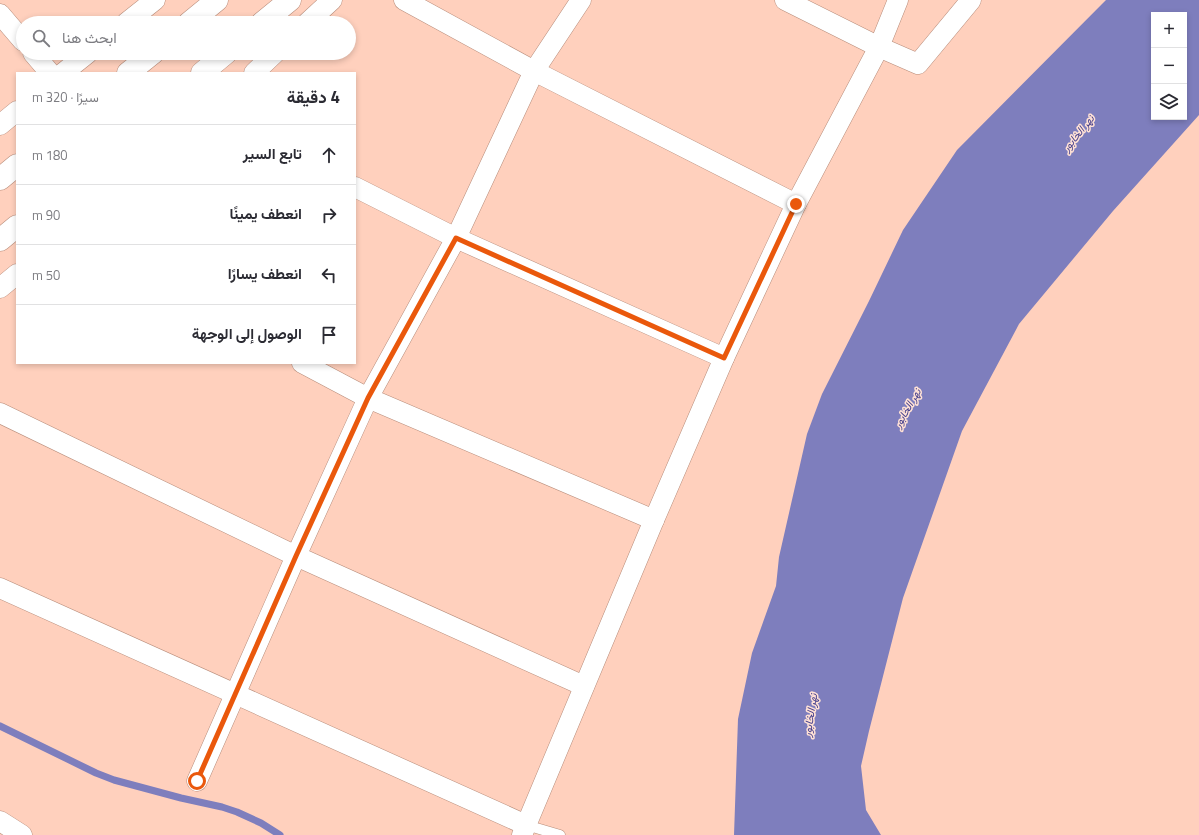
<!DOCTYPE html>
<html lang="ar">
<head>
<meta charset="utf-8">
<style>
	:root { --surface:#fff; --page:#f2f2f3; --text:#2b2b33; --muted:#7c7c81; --line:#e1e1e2 }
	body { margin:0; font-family:"Titillium Web",Vazirmatn,sans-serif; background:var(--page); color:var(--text); direction:rtl }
	.controls { position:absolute; right:12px; top:12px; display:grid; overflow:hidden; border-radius:0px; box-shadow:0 2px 6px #0003 }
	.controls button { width:36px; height:36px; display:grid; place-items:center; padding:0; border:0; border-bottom:1px solid var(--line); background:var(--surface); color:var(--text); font:20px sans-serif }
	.stop { position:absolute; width:12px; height:12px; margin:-9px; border:3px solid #ea580c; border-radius:50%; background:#fff }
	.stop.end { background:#ea580c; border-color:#fff; box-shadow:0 1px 4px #0008 }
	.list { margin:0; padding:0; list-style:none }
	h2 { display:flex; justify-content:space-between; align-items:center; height:52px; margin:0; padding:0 16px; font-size:17px }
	h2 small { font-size:13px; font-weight:400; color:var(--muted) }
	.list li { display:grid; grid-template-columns:26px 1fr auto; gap:12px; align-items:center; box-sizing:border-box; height:60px; padding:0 16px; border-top:1px solid var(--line) }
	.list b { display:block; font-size:15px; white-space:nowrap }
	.list em { font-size:13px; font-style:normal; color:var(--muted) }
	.icon { flex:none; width:22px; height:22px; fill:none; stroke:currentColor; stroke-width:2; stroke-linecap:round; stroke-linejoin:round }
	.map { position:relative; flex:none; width:1199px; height:835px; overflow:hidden; direction:ltr }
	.search { position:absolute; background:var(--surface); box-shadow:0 2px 6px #0003; left:16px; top:16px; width:340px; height:44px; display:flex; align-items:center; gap:10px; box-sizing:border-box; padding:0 14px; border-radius:22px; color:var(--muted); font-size:15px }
	.panel { position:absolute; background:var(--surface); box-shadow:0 2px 6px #0003; left:16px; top:72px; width:340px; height:292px; border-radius:0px; direction:rtl }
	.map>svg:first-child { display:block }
	.water { fill:#7e7ebd; fill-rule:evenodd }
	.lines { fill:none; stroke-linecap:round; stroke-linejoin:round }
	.stream { stroke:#7e7ebd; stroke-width:7 }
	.service-casing { stroke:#b88d7b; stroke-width:11 }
	.minor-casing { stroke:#b88d7b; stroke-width:21 }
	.secondary-casing { stroke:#b88d7b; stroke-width:23 }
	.service { stroke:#fff; stroke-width:10 }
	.minor { stroke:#fff; stroke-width:20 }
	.secondary { stroke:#fff; stroke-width:22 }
	.route { stroke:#ea580c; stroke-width:5 }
	.labels { text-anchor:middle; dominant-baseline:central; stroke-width:3; stroke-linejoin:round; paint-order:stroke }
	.water-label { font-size:11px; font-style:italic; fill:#453f8c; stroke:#ffe2d6 }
</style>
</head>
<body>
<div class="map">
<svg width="1199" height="835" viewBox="0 0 1199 835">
	<rect width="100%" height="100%" fill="#ffd0bd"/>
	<!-- water -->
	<path class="water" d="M1106 0H1199V115L1113 211 1019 324 962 431 903 598 869 731 861 766 866 810 881 835H734L738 719 752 653 776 586 779 557 807 434 822 394 869 301 903 230 957 150ZM1154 15H1184V117H1154Z"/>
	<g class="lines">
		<!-- stream -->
		<polyline class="stream" points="0,726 96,773 114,780 181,798 222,807 237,812 261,823 280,835"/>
		<!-- service casing -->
		<g class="service-casing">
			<polyline id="service" points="526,825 560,835"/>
		</g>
		<!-- minor casing -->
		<g class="minor-casing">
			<g id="minor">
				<polyline points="404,0 534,71 796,204"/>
				<polyline points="785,0 879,47 918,64 971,0"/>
				<polyline points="0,14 23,41"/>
				<polyline points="126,23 155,0"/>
				<polyline points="307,23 332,0"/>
				<polyline points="33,53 50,73"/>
				<polyline points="63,73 88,53"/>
				<polyline points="254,73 275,53"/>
				<polyline points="0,125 17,111"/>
				<polyline points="355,187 456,238 724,358"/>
				<polyline points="0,288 17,274"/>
				<polyline points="302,363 368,398 654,520"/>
				<polyline points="0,413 296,556 584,686"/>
				<polyline points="0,588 526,825"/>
				<polyline points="197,781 296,556 368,398 456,238 534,71 581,0"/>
				<polyline points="0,821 22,835"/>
				<polyline points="522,835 654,520 724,358 796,204 879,47 898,0"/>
			</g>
		</g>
		<!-- secondary casing -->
		<g class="secondary-casing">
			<g id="secondary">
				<polyline points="189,23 217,0"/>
				<polyline points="262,23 290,0"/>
				<polyline points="128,73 153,53"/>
				<polyline points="202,73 226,53"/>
				<polyline points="0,179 17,165"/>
				<polyline points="0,240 17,226"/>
			</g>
		</g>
		<!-- service -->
		<use href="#service" class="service"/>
		<!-- minor -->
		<use href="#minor" class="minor"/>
		<!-- secondary -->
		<use href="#secondary" class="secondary"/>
	</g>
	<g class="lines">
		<!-- route -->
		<polyline class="route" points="197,781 296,556 368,398 456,238 724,358 796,204"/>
	</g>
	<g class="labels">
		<!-- water labels -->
		<g class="water-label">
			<text transform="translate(1078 133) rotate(-51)">نهر الخابور</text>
			<text transform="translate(907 408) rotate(-60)">نهر الخابور</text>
			<text transform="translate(810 715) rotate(-81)">نهر الخابور</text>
		</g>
	</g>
</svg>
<div class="controls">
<button>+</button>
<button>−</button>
<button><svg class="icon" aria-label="layers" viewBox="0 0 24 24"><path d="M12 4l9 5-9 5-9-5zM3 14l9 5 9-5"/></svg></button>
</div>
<div class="stop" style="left:197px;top:781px"></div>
<div class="stop end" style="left:796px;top:204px"></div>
<div class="search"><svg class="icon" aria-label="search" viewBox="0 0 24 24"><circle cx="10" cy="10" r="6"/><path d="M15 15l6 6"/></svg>ابحث هنا</div>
<section class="panel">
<h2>4 دقيقة<small>سيرًا · 320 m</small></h2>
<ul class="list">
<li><svg class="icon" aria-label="ahead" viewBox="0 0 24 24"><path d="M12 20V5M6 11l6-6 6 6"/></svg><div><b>تابع السير</b></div><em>180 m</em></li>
<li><svg class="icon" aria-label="right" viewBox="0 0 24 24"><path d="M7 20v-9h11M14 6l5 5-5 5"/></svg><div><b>انعطف يمينًا</b></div><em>90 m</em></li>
<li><svg class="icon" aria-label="left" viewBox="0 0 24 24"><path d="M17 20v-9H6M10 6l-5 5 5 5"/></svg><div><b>انعطف يسارًا</b></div><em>50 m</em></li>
<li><svg class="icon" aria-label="arrive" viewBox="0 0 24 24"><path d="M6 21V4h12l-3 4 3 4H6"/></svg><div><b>الوصول إلى الوجهة</b></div></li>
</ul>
</section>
</div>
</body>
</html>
